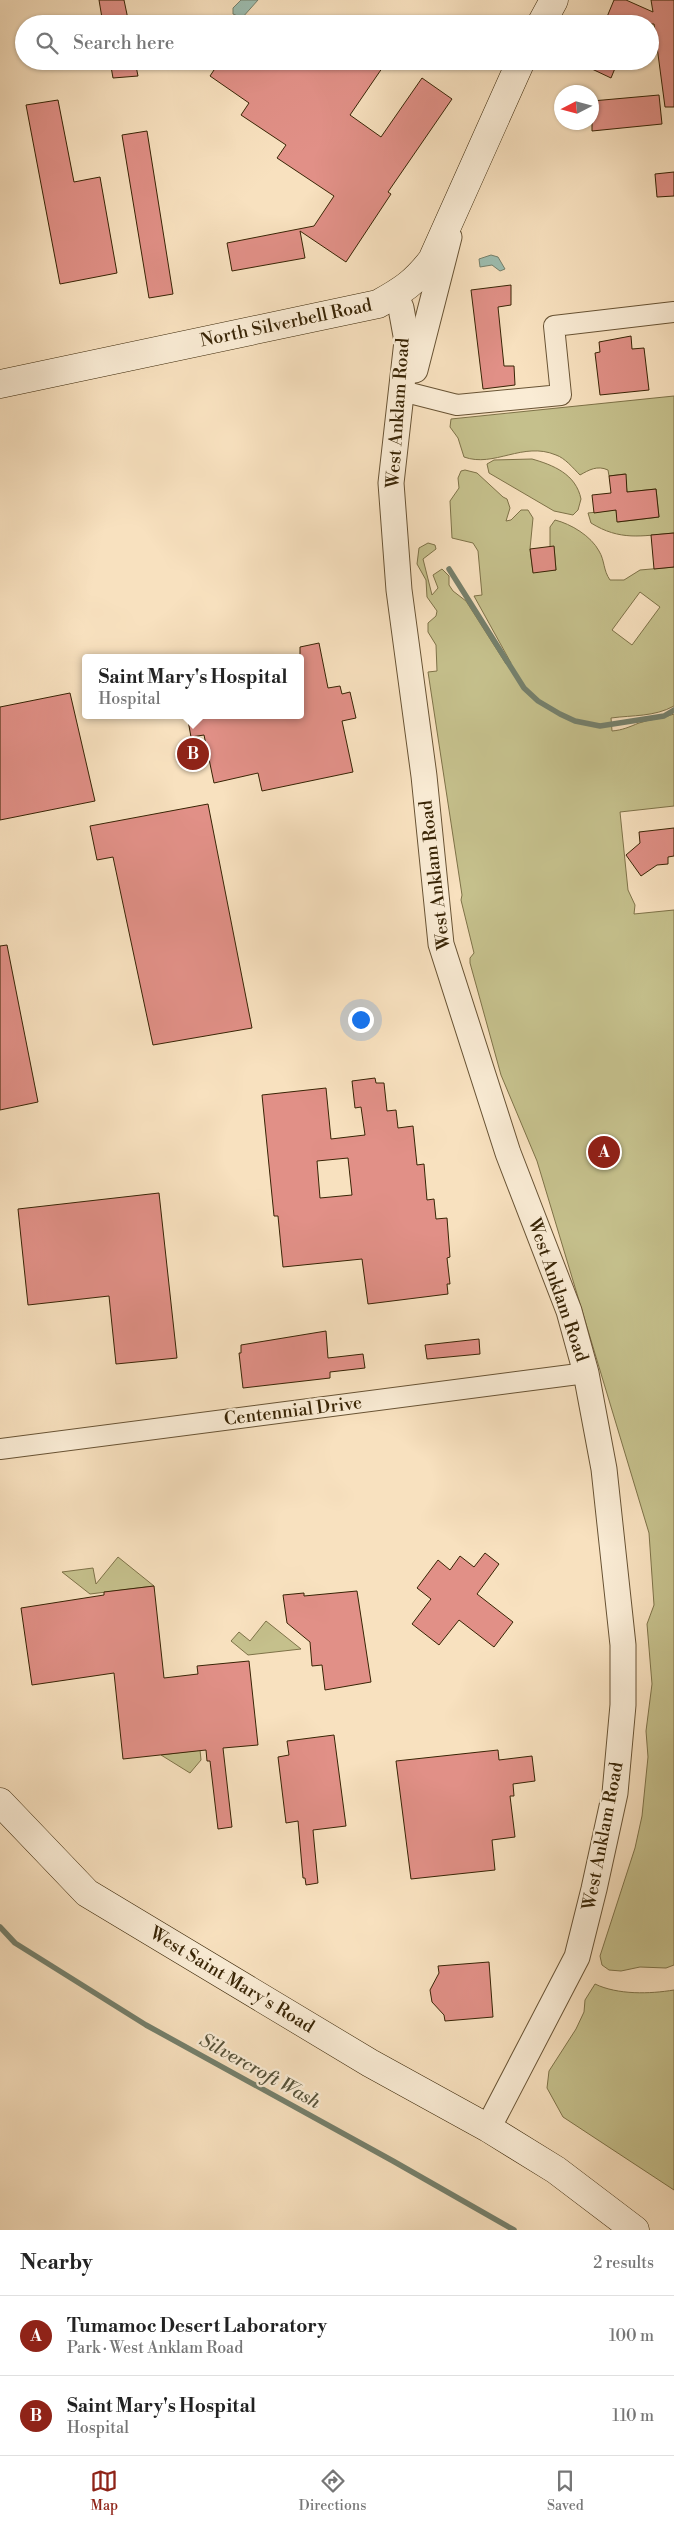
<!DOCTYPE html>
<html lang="en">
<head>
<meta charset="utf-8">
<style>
	:root { --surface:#fff; --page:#f6f6f6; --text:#222; --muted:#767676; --line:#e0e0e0; --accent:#8f2418 }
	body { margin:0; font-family:"Libre Bodoni",serif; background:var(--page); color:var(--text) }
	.compass { position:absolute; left:554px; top:85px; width:45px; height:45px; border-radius:50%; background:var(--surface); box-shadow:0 1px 4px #0004; rotate:264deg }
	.you { position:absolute; left:360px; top:1019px; width:18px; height:18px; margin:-12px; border:4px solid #fff; border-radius:50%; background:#1a73e8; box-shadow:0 0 0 8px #1a73e833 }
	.badge { display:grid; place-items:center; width:32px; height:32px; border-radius:50%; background:var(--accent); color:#fff; font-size:16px; font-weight:700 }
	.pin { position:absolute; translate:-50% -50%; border:2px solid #fff; box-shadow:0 1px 5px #0006 }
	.popup { position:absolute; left:82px; top:654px; width:222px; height:65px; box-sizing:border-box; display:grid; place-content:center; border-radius:5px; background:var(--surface); filter:drop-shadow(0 1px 4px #0005); font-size:16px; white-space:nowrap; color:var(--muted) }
	.popup b { font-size:19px; color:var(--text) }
	.popup::after { content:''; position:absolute; left:50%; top:100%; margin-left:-10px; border:10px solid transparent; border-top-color:var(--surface) }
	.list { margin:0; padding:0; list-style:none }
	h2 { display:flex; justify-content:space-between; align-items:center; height:65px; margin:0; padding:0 20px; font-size:21px }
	h2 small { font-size:16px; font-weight:400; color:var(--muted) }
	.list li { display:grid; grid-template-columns:32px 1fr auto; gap:15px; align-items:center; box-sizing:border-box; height:80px; padding:0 20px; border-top:1px solid var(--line) }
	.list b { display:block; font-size:19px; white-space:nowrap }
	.list p { margin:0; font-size:16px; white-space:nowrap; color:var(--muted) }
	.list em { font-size:16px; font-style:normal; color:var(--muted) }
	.icon { flex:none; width:28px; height:28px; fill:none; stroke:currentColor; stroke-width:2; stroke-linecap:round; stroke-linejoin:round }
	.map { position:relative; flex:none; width:674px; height:2230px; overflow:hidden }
	.search { position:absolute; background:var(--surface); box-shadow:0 1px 4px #0004; left:15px; right:15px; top:15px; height:55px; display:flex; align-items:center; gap:12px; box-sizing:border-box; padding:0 18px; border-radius:28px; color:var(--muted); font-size:19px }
	.sheet { height:225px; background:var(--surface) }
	nav { display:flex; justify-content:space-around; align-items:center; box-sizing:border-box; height:70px; border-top:1px solid var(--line); background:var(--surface); font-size:14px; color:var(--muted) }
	nav a { display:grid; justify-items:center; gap:2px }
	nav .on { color:var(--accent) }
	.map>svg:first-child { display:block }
	.green { fill:#c5c08c; stroke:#7e7248; fill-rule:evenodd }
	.water { fill:#9dbeb1; stroke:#75806c }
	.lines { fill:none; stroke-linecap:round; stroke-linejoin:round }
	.stream { stroke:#75806c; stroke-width:5.5 }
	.building { fill:#e19087; stroke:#382405; fill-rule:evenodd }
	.minor-casing { stroke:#685334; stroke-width:22 }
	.tertiary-casing { stroke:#685334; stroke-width:27 }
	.secondary-casing { stroke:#382405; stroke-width:29 }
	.minor { stroke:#faecd5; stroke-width:20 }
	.tertiary { stroke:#faecd5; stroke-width:25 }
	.secondary { stroke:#faecd5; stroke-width:28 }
	.labels { text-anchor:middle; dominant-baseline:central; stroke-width:4.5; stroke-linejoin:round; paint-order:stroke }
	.street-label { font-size:18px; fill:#382405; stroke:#faecd5 }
	.water-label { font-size:19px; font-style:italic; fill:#565239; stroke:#faecd5 }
</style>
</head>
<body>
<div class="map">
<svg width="674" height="2230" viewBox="0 0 674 2230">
	<rect width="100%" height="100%" fill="#f8e1bf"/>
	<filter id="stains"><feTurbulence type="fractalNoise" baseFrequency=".004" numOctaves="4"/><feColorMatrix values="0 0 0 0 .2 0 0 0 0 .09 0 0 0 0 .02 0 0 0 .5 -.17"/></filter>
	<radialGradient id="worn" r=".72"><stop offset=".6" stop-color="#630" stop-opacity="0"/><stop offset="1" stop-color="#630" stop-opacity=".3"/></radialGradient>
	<!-- green -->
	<g class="green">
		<path d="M674 396V533C641 536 620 541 591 523L588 513 616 510 618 522 659 517 656 489 627 492 625 474 609 476 608 470C597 465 589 470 580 475 573 468 565 458 556 455 523 441 494 468 464 457L458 438 450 427 451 419Z"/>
		<path d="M532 459C553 465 576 474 581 499L578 510 573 515 554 511 489 473 487 464 494 460Z"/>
		<path d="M465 470 477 473 503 497 507 499 510 508 506 521 511 520 521 510H528L533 518 530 549 533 572 556 570 554 547H550V527L555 520C571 524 591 536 599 551 605 561 603 570 610 580H624L640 570 674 567V706C654 717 633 715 611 718L612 731C623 730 629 727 639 723 650 719 662 719 674 714V806L620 812 628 890 635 905 634 914 674 910V1965L666 1968 640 1967 621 1971 609 1970 602 1965 600 1956 635 1848 642 1816 648 1757 646 1731 652 1684 647 1624 654 1605 649 1533 537 1161 501 1075 470 963V958L474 953 461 900 462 895 428 672 437 671 436 645 428 632V623L436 616 437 611 427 597 426 580 417 564 419 548 428 543 435 545 436 549 423 559 432 595 438 588 433 575 442 569 449 576V585L453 591 466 601 506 664 511 663 474 596 482 595 478 551 473 543 452 538 450 501 459 488 458 478 461 471ZM640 592 660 607 632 645 612 630Z"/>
		<polygon points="118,1557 154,1586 90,1594 62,1572 93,1568 96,1584"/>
		<polygon points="266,1621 301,1649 248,1655 231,1641 239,1632 250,1641"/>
		<polygon points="200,1750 201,1760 190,1773 161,1755"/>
		<path d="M595 1984C618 1995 650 1994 674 1990V2190L563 2117 547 2088 549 2071 576 2029 584 2012 585 2000Z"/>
	</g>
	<!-- water -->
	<g class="water">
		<polygon points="241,0 258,0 242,18 233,14 233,8"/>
		<polygon points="491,255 498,257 505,269 500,271 492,265 480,267 479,259"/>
	</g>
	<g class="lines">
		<!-- stream -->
		<g class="stream">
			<polyline points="449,569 524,688 538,701 560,714 575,721 600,726 664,716 674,710"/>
			<polyline points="0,1927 15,1943 146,2025 393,2161 514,2230"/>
		</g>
	</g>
	<!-- building -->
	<g class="building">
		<polygon points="99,0 124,0 129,24 103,24"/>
		<polygon points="614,0 626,0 653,12 651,0 674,0 674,107 665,107 654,24 604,24"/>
		<polygon points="110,61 135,61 138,76 113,78"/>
		<polygon points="220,61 387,61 350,115 381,137 422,78 452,99 388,192 391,194 346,262 300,231 305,258 232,271 227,243 314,226 334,196 277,158 286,145 241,115 249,103 210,76"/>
		<polygon points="575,61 618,61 611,78"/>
		<polygon points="659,95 662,124 592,131 592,101"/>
		<polygon points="58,100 74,182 100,177 117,273 60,284 26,105"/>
		<polygon points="147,131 173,294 149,298 122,135"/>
		<polygon points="674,172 674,196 657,197 655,174"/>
		<polygon points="511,285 511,305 498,307 504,366 514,366 515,385 483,389 471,290"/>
		<polygon points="631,336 632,349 644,348 649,390 600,395 595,353 600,352 599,342"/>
		<polygon points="626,474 627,492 656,489 659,517 617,522 616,510 594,513 592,495 611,493 609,476"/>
		<polygon points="674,533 674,567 654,569 651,535"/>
		<polygon points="554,546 556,570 533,573 530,549"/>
		<polygon points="319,643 328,688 340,686 342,694 350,692 356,718 342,721 353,772 262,791 258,773 214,783 204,735 191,737 187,715 300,715 300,647"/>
		<polygon points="70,693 95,801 0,820 0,707"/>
		<polygon points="208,804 252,1028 153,1045 113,857 97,860 90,826"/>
		<polygon points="674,828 674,856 668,857 668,864 657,865 641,876 626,855 640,843 639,832"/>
		<polygon points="7,945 38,1102 0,1110 0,946"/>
		<path d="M375 1078 376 1083H384L387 1111 396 1110 398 1128 413 1126 417 1165 424 1164 427 1200 434 1199 436 1219 447 1218 450 1257 447 1258 450 1284H447L448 1294 368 1304 362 1259 283 1267 278 1216H274L262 1095 326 1088 331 1139 365 1135 361 1107 355 1108 352 1081ZM348 1158 352 1195 320 1198 317 1161Z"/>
		<polygon points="159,1193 177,1358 116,1364 109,1296 28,1305 18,1209"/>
		<polygon points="326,1331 328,1358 363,1354 365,1368 330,1372 330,1378 243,1388 239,1353 241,1353 241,1345"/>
		<polygon points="479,1339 480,1354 427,1359 425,1345"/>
		<polygon points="485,1553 499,1564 477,1594 513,1622 494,1647 459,1620 439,1645 412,1624 431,1599 417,1588 438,1560 450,1570 460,1556 474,1567"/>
		<polygon points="154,1586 164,1678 198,1674 197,1666 249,1661 258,1745 223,1748 232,1827 218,1829 210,1761 207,1761 206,1750 123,1759 114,1673 32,1685 21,1608 104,1595 104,1592"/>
		<polygon points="357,1591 371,1682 325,1690 322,1665 312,1666 310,1642 287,1623 283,1595 304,1593 304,1596"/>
		<polygon points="334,1735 346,1826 313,1830 318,1883 306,1885 305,1878 303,1878 298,1821 286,1823 278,1757 289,1755 287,1741"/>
		<polygon points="498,1750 499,1760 532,1756 535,1781 513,1784 514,1796 510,1796 515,1837 492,1840 495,1870 411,1879 396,1761"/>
		<polygon points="489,1962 493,2017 445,2021 444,2015 432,2002 430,1990 439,1973 438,1966"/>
	</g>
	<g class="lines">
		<!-- minor casing -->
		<g class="minor-casing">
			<g id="minor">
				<polyline points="402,391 457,405 561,395 554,326 674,312"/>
				<polyline points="0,1449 586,1373"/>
			</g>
		</g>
		<!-- tertiary casing -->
		<g class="tertiary-casing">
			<g id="tertiary">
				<polyline points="395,294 401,308 407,341 391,483 399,590 424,776 441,944 508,1153 569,1311 586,1373 604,1469 623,1645 623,1705 615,1793 594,1889 577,1957 488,2128"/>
				<polyline points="415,370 449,237"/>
			</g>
		</g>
		<!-- secondary casing -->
		<g class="secondary-casing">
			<g id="secondary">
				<polyline points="541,24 554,0"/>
				<path d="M0 384 378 304C403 290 414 283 432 260L521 61"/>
				<polyline points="0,1802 87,1893 370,2063 488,2128 556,2170 635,2230"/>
			</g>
		</g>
		<!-- minor -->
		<use href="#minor" class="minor"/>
		<!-- tertiary -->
		<use href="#tertiary" class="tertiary"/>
		<!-- secondary -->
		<use href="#secondary" class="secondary"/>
	</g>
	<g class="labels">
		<!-- street labels -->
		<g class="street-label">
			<text transform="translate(286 323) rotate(-12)">North Silverbell Road</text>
			<text transform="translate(398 413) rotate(-86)">West Anklam Road</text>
			<text transform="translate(435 875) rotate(-97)">West Anklam Road</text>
			<text transform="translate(558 1290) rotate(71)">West Anklam Road</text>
			<text transform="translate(293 1411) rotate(-7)">Centennial Drive</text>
			<text transform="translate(603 1836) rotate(-79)">West Anklam Road</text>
			<text transform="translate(232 1980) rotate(31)">West Saint Mary's Road</text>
		</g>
		<!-- water labels -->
		<g class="water-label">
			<text transform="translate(260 2071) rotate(29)">Silvercroft Wash</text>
		</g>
	</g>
	<rect width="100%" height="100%" filter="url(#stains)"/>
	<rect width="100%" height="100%" fill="url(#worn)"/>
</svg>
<svg class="compass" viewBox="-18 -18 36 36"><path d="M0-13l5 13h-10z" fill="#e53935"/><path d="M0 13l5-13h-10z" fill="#767676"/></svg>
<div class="you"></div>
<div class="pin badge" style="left:604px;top:1152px">A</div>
<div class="pin badge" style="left:193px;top:754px">B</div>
<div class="popup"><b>Saint Mary's Hospital</b>Hospital</div>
<div class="search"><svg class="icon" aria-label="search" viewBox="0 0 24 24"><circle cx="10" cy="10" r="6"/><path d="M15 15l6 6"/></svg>Search here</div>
</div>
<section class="sheet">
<h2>Nearby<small>2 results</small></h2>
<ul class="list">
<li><span class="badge">A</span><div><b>Tumamoc Desert Laboratory</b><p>Park · West Anklam Road</p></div><em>100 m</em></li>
<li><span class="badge">B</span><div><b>Saint Mary's Hospital</b><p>Hospital</p></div><em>110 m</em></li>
</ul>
</section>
<nav>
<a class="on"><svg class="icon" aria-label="map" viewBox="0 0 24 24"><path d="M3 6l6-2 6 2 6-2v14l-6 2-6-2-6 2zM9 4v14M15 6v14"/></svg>Map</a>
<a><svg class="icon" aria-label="directions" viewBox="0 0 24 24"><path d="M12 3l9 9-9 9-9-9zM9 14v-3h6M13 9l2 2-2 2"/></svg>Directions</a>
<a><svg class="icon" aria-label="saved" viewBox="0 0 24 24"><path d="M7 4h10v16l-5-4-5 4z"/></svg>Saved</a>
</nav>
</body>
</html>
